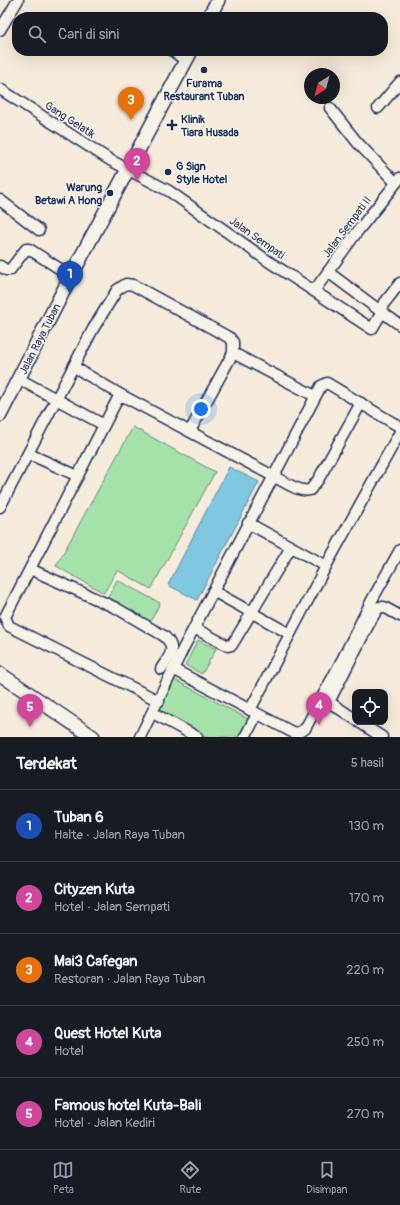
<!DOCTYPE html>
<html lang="id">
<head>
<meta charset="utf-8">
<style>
	:root { --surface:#171b24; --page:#242831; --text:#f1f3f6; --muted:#9ea1a6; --line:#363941; --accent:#919bb2 }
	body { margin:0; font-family:Pangolin,sans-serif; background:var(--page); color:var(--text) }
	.controls { position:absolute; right:12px; bottom:12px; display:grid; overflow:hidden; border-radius:8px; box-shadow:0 4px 16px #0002 }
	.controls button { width:36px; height:36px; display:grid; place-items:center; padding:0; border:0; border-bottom:1px solid var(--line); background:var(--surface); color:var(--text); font:20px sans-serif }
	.compass { position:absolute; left:304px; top:68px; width:36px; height:36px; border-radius:50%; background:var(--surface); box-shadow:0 4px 16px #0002; rotate:216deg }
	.you { position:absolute; left:201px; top:409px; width:14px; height:14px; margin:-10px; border:3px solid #fff; border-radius:50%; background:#1a73e8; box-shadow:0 0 0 6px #1a73e833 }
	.badge { display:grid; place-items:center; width:26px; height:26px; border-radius:50%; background:var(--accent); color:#fff; font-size:13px; font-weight:700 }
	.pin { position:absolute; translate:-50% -33px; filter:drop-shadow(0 1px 2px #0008) }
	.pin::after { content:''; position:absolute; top:21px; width:14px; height:12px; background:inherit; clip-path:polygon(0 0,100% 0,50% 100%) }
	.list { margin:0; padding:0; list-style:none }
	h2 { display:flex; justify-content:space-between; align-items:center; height:52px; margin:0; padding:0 16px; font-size:17px }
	h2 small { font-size:13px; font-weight:400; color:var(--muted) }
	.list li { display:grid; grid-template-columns:26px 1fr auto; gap:12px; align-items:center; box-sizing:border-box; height:72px; padding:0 16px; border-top:1px solid var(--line) }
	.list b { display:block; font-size:15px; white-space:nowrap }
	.list p { margin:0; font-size:13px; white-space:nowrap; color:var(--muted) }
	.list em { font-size:13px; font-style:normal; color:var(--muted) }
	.icon { flex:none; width:22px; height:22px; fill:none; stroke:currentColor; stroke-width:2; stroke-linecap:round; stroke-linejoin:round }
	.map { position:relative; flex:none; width:400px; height:737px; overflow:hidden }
	.search { position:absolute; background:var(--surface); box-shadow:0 4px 16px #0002; left:12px; right:12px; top:12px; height:44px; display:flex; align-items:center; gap:10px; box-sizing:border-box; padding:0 14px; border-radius:16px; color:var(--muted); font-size:15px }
	.sheet { height:412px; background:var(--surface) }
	nav { display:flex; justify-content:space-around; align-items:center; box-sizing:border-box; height:56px; border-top:1px solid var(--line); background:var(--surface); font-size:11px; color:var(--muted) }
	nav a { display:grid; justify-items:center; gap:2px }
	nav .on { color:var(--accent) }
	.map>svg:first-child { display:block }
	.green { fill:#a6e3aa; stroke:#608984 }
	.water { fill:#7fc8e0; stroke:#578bac }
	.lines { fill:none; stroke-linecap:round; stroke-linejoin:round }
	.minor-casing { stroke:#1b2f5e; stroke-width:13 }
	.major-casing { stroke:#1b2f5e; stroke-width:16 }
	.minor { stroke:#f7f3e8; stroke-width:10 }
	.major { stroke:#f7f3e8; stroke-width:13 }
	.poi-dot { fill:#1b2f5e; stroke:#f7f3e8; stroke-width:1.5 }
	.labels { text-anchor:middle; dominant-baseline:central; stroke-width:3; stroke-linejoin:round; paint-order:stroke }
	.poi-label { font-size:11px; font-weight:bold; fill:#1b2f5e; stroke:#f7f3e8; text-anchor:start }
	.street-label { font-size:11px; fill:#1b2f5e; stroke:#f7f3e8 }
</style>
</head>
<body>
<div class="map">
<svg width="400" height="737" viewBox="0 0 400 737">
	<rect width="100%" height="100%" fill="#f7ebdb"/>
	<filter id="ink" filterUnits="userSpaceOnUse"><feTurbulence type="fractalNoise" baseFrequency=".025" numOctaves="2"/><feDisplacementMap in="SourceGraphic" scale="8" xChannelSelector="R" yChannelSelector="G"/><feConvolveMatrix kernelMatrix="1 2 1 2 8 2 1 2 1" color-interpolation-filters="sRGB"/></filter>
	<g filter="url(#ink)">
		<!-- green -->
		<g class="green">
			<polygon points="133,427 215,472 151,589 117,570 104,593 56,566"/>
			<polygon points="117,580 160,603 149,624 106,601"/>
			<polygon points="198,640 216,649 202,674 185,665"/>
			<polygon points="175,680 250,720 240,737 201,737 157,713"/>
		</g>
		<!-- water -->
		<polygon class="water" points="229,467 259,482 197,600 168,585"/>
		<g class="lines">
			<!-- minor casing -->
			<g class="minor-casing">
				<g id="minor">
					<polyline points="0,30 18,0"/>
					<polyline points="173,51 186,61"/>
					<polyline points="0,89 110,160 169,191 268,261 372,329 382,312"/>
					<polyline points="330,108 357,142 396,183"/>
					<polyline points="378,108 400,82"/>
					<polyline points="0,200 39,230"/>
					<polyline points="0,266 6,270 10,270 26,249 29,249 71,276"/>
					<polyline points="328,272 379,310"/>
					<polyline points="400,283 379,310 400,325"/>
					<polyline points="314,291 357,232 400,178"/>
					<polyline points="233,353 315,396"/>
					<path d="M74 367 123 396 273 476C283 481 299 493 310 490L318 480 361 403"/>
					<polyline points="19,379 104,425"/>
					<polyline points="123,396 117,400 5,617 9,626 159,701"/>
					<polyline points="29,454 78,476"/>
					<polyline points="0,507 93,329 117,290 126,284 133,285 230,338 233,342 233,353 190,431"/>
					<polyline points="248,523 326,566"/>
					<path d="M30 569 116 608 164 636C178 649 169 656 161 669"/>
					<polyline points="213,591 290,634"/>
					<polyline points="194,628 228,646 232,645 291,547"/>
					<polyline points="173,669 292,732 297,733 305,729 343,658 372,600 400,550"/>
					<polyline points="250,710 326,566 400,432"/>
					<polyline points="153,713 197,737"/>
					<polyline points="355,719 329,702 372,618 379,607 384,607 400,616"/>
					<polyline points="359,722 382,737"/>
					<polyline points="140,737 184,647 321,386 327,383 400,427"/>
					<polyline points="245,737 257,714"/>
				</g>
			</g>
			<!-- major casing -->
			<g class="major-casing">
				<g id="major">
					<polyline points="209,17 218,0"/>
					<polyline points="0,415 71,276 191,51"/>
					<polyline points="0,674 93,737"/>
				</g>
			</g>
			<!-- minor -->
			<use href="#minor" class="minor"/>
			<!-- major -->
			<use href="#major" class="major"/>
		</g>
	</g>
	<!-- markers -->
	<g class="poi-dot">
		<circle cx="204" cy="70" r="4"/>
		<path d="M170 119h4v4h4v4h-4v4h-4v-4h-4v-4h4z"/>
		<circle cx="168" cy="172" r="4"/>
		<circle cx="110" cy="193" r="4"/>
	</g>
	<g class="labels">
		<!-- poi labels -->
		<g class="poi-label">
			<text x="204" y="83" text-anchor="middle">Furama<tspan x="204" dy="13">Restaurant Tuban</tspan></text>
			<text x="181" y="119">Klinik<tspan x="181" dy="13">Tiara Husada</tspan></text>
			<text x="176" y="166">G Sign<tspan x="176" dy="13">Style Hotel</tspan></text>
			<text x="102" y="187" text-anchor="end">Warung<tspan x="102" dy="13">Betawi A Hong</tspan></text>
		</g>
		<!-- street labels -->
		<g class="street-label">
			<text transform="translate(70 120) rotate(33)">Gang Gelatik</text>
			<text transform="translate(347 227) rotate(-53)">Jalan Sempati II</text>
			<text transform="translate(257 238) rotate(35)">Jalan Sempati</text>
			<text transform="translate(40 339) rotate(-63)">Jalan Raya Tuban</text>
		</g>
	</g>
</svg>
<div class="controls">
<button><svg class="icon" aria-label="locate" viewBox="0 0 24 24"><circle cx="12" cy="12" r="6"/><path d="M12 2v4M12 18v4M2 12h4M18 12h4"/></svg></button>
</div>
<svg class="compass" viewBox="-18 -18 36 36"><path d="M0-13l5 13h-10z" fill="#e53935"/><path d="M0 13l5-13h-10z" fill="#9ea1a6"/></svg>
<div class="you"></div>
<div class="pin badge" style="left:70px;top:294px;background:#1a4fb4">1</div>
<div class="pin badge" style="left:137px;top:181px;background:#d1479c">2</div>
<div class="pin badge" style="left:131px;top:120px;background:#e8710a">3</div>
<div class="pin badge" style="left:319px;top:725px;background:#d1479c">4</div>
<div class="pin badge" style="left:30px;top:727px;background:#d1479c">5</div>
<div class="search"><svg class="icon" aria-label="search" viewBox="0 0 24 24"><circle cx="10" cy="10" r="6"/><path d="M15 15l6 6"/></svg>Cari di sini</div>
</div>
<section class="sheet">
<h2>Terdekat<small>5 hasil</small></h2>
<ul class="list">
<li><span class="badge" style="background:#1a4fb4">1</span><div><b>Tuban 6</b><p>Halte · Jalan Raya Tuban</p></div><em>130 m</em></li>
<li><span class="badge" style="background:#d1479c">2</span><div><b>Cityzen Kuta</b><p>Hotel · Jalan Sempati</p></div><em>170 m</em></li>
<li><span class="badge" style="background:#e8710a">3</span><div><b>Mai3 Cafegan</b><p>Restoran · Jalan Raya Tuban</p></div><em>220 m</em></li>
<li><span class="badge" style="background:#d1479c">4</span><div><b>Quest Hotel Kuta</b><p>Hotel</p></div><em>250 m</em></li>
<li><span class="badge" style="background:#d1479c">5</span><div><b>Famous hotel Kuta-Bali</b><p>Hotel · Jalan Kediri</p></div><em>270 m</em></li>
</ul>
</section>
<nav>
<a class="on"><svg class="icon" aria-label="map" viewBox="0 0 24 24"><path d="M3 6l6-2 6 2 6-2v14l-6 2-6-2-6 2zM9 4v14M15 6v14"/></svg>Peta</a>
<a><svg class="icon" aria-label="directions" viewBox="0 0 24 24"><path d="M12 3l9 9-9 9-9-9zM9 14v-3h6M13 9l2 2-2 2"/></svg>Rute</a>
<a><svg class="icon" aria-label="saved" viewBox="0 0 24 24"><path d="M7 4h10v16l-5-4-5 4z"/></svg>Disimpan</a>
</nav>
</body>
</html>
